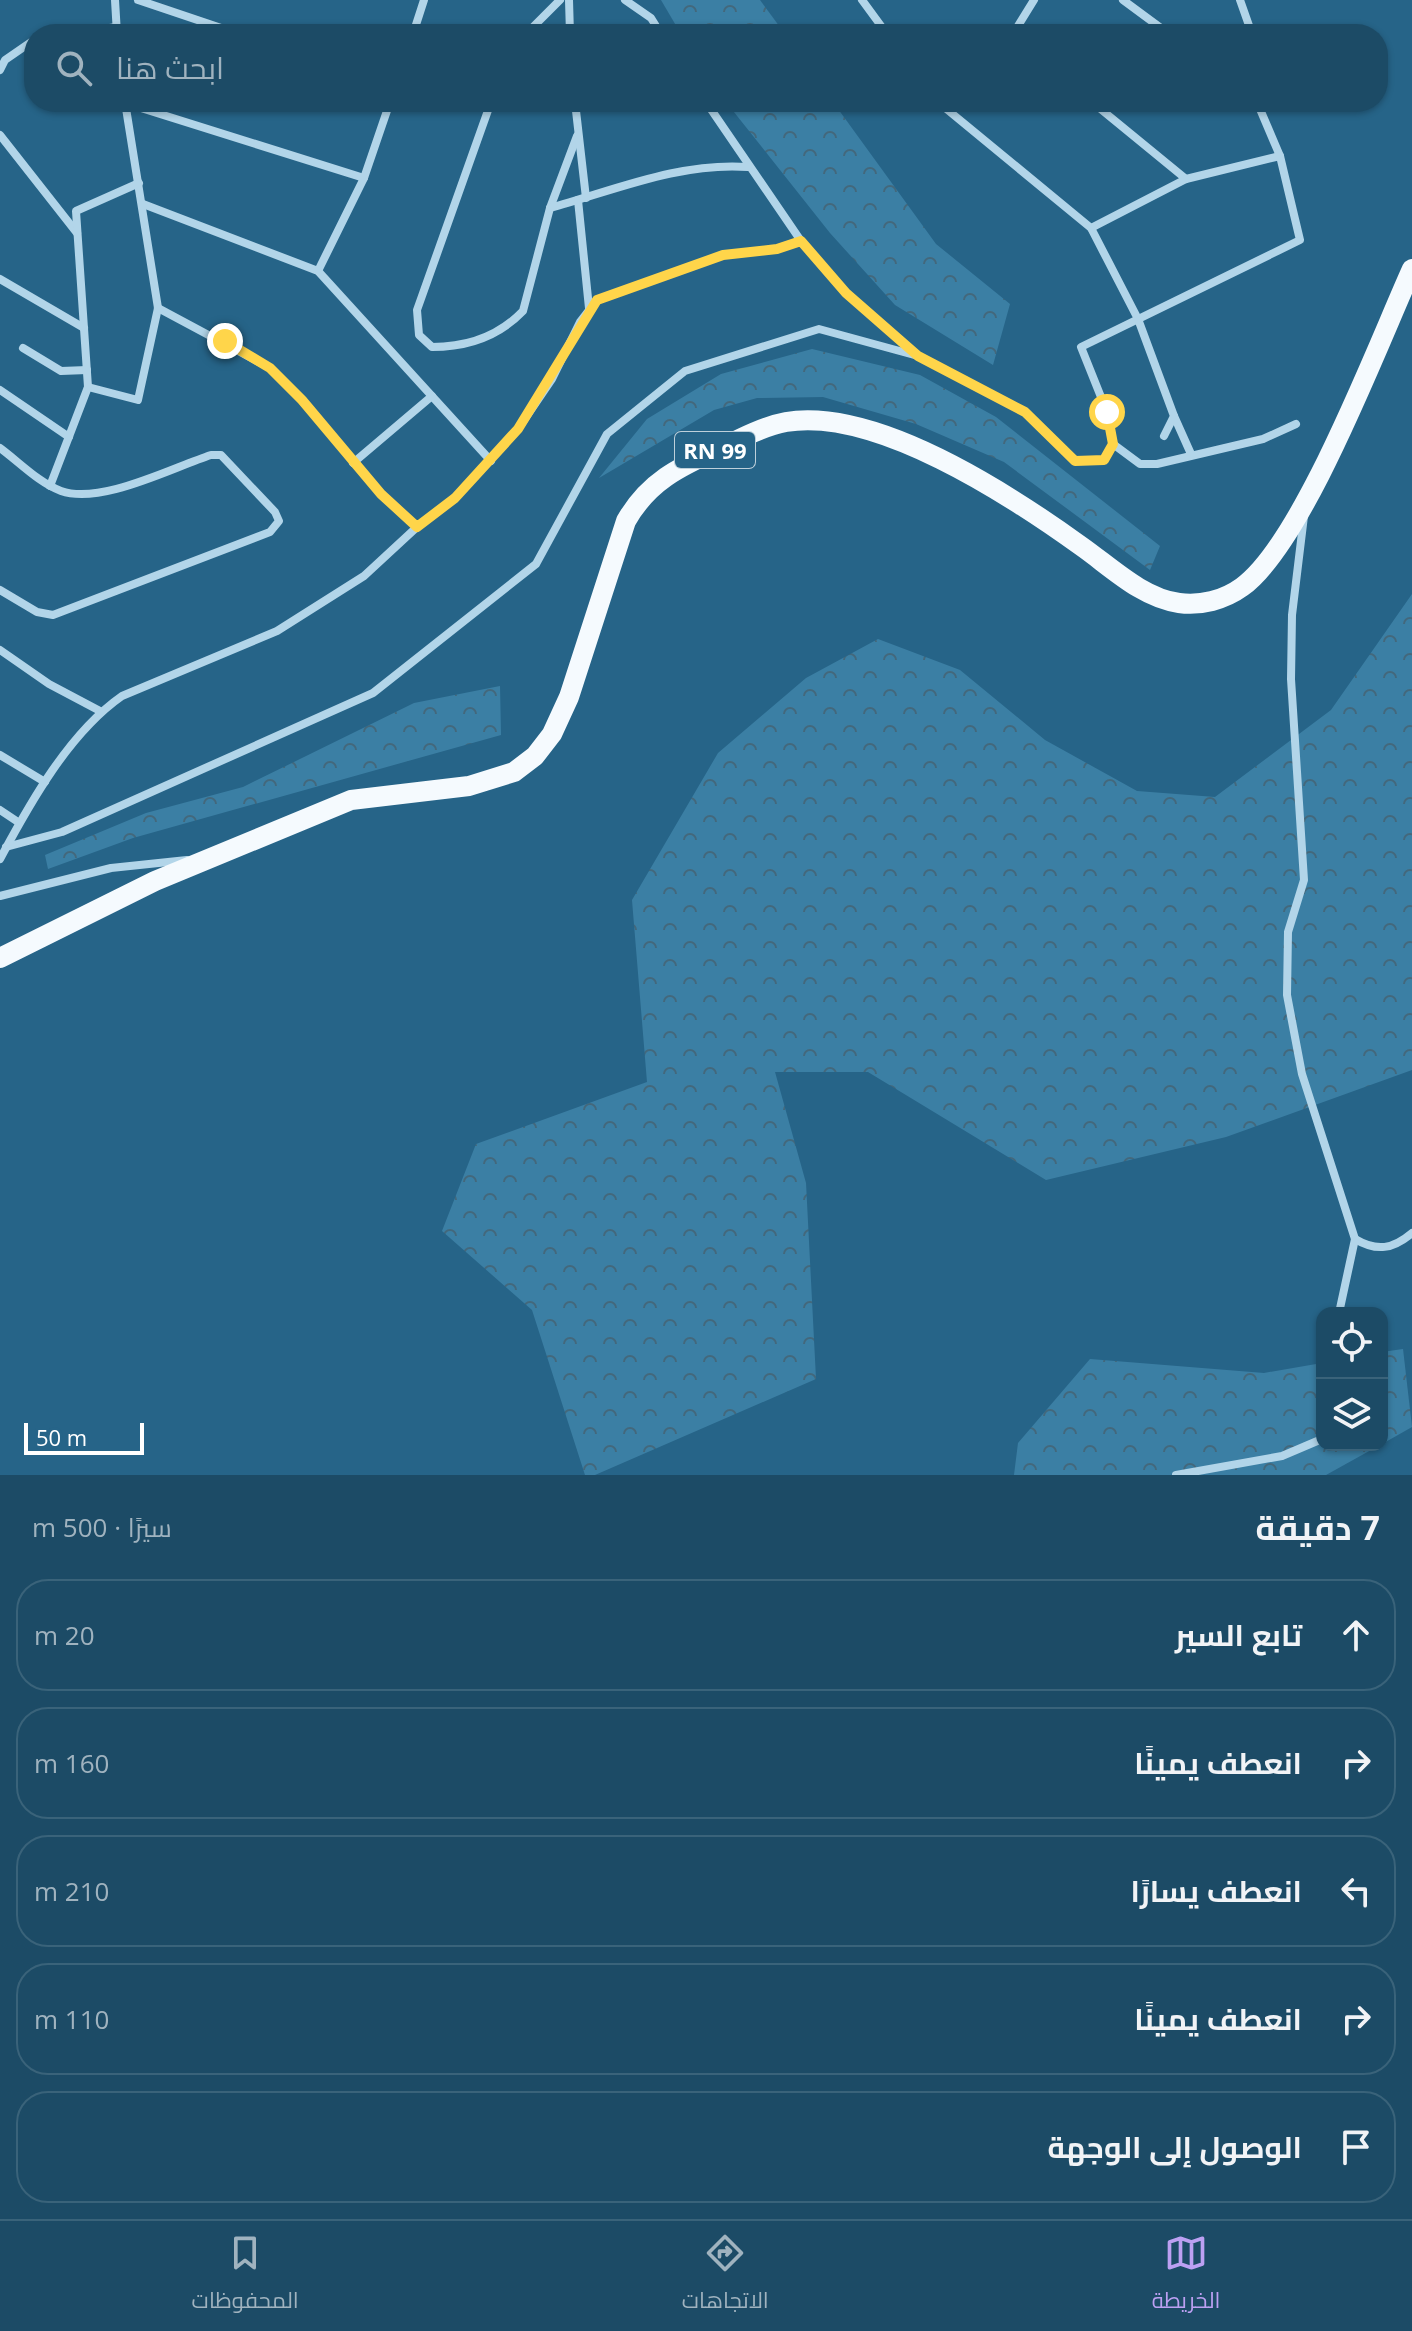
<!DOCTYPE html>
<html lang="ar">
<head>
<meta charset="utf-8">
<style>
	:root { --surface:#1c4b66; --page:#29556f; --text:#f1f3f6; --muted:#a0b3bf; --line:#3a637a; --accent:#bca0f2 }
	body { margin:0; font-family:"Open Sans",Cairo,sans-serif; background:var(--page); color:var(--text); direction:rtl }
	.controls { position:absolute; right:24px; bottom:24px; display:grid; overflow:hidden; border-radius:16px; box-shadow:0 2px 6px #0004 }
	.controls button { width:72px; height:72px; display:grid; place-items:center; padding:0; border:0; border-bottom:2px solid var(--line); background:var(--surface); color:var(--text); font:40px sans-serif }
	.scale { position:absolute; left:24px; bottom:20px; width:120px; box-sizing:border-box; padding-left:8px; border:4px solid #fff; border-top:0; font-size:22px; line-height:28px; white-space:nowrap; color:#fff; -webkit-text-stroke:6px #266488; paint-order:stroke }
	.stop { position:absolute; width:24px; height:24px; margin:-18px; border:6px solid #ffd54a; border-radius:50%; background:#fff }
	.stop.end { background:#ffd54a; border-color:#fff; box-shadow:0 2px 8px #0008 }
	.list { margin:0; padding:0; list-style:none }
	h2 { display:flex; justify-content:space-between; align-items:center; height:104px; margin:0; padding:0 32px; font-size:34px }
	h2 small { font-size:26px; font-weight:400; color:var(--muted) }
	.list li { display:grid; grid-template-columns:52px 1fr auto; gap:24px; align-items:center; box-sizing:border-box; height:112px; margin:0 16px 16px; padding:0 16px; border:2px solid var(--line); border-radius:32px }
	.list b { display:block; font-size:30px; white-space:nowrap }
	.list em { font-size:26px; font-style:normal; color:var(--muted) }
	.icon { flex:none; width:44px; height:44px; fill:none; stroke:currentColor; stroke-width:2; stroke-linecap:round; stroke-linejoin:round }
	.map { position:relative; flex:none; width:1412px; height:1475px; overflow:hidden; direction:ltr }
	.search { position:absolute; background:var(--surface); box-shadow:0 2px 6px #0004; left:24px; right:24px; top:24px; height:88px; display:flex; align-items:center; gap:20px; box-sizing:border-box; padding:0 28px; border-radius:32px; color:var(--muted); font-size:30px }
	.sheet { height:744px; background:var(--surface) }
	nav { display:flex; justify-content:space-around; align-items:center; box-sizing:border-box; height:112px; border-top:2px solid var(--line); background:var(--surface); font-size:22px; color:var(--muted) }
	nav a { display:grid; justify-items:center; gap:4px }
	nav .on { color:var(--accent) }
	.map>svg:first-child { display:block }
	.forest { fill:url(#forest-crowns) }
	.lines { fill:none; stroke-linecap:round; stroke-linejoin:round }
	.minor { stroke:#b2d5e9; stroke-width:8 }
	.primary { stroke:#f5fafe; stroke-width:20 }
	.route { stroke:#ffd54a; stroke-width:10 }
	.labels { text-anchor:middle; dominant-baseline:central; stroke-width:8; stroke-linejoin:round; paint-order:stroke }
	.shield { fill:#266488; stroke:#bed0db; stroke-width:2 }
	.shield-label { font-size:22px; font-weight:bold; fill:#fff }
</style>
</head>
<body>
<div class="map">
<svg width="1412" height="1475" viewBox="0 0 1412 1475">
	<defs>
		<pattern id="forest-crowns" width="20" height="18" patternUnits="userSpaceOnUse" patternTransform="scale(2)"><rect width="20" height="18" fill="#3b7fa4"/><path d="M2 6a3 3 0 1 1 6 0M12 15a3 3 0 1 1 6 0" fill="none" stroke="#43687c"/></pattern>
	</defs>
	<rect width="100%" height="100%" fill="#266488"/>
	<!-- forest -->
	<g class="forest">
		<polygon points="661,0 760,0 785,34 681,34"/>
		<polygon points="726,102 833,102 936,244 1010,304 993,365 895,305 830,233"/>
		<polygon points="812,349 920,375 996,417 1160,546 1150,570 1004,462 916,424 823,397 757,398 714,410 599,478 647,419 721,374"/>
		<polygon points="1412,594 1412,1070 1226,1137 1046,1180 868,1072 775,1072 806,1183 816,1379 595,1475 585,1475 532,1310 442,1231 476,1144 647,1082 632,900 718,753 806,678 878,639 960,670 1045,740 1137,791 1215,797 1331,710"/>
		<polygon points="500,686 501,735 133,838 48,869 45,855 146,813 243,787 414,703"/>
		<polygon points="1403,1349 1412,1427 1382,1444 1382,1352"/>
		<polygon points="1090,1359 1264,1373 1322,1363 1322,1445 1380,1445 1326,1475 1014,1475 1018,1443"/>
	</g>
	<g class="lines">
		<!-- minor -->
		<g class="minor">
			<polyline points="115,0 117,34"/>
			<polyline points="138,0 239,34"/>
			<polyline points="569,0 570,34"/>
			<polyline points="625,0 651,18 661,34"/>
			<polyline points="862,0 887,34"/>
			<polyline points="1123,0 1169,34"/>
			<polyline points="1240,0 1252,34"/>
			<polyline points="72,34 116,27"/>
			<polyline points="413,34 424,0"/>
			<polyline points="526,34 560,0"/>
			<polyline points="1013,34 1034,0"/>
			<polyline points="0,70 5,60 34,40"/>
			<path d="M491 102 417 310 419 335 432 347C468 347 498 337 523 311L550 208 577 136"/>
			<polyline points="575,102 586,198"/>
			<polyline points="706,102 801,241 846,293 918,356 1025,412 1075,461 1104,460 1113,444 1107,412 1081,347 1300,240 1280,156 1257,102"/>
			<polyline points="938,102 1091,228 1138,319 1174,416 1164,436"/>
			<polyline points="1092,102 1186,179"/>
			<polyline points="125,103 364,178"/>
			<polyline points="0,135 77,233"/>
			<polyline points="578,200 589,308"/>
			<polyline points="143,204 318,271 491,461"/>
			<path d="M550 208C615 190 680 162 748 167"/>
			<polyline points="1091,228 1186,179 1280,156"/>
			<polyline points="318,271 364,178 390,102"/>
			<polyline points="0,279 84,328"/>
			<polyline points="23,348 61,371 87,370"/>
			<polyline points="88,387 138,400 158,308 125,102"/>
			<polyline points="0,390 69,437"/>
			<polyline points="1174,416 1191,454"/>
			<polyline points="1113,444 1140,464 1157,464 1263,439 1296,424"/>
			<path d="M0 448C19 462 39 483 61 491 101 505 171 468 211 455H221L275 512 279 521 270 532 53 615 37 612 0 590"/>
			<polyline points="353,463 432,396"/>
			<polyline points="50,486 88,387 76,211 139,183"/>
			<path d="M1304 516 1292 615 1291 679 1304 880 1288 932 1287 995 1302 1074 1355 1239C1377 1252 1393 1249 1412 1233"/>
			<polyline points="417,527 455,498 518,429 552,379 580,322 597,300 723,255 777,249 801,241"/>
			<polyline points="0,650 49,684 100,711"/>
			<polyline points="0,755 45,782"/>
			<polyline points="0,810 18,822"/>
			<polyline points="6,847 62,832 373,693 536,564 607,434 685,371 819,329 918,356"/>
			<path d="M0 859C30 803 69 733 122 696L277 631 364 576 417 527 381 494 302 400 270 368 158 308"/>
			<polyline points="0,896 111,868 187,860"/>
			<polyline points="1339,1313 1355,1239"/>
			<polyline points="1176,1475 1282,1456 1322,1439"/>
		</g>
		<!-- primary -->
		<path class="primary" d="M0 958 155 881 351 800 469 786 514 772 535 756 552 734 569 697 626 521C648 482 679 467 719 449 739 439 764 426 786 422 876 407 1010 495 1081 546 1111 567 1142 598 1179 603 1201 606 1224 600 1242 587 1303 543 1378 344 1412 269"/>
	</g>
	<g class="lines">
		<!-- route -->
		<polyline class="route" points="225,341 270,368 302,400 381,494 417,527 455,498 518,429 597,300 723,255 777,249 801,241 846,293 918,356 1025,412 1075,461 1104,460 1113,444 1107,412"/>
	</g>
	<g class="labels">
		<!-- shield labels -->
		<rect class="shield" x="675" y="432" width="80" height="36" rx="6"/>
		<g class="shield-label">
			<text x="715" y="450">RN 99</text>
		</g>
	</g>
</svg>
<div class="controls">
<button><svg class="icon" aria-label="locate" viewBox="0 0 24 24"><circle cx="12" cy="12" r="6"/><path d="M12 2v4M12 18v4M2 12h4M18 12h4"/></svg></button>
<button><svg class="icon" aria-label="layers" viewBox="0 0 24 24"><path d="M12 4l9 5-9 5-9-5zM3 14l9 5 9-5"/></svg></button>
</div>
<div class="scale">50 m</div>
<div class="stop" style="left:1107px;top:412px"></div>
<div class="stop end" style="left:225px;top:341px"></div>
<div class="search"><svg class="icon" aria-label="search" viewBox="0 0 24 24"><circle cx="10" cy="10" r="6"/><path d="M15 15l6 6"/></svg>ابحث هنا</div>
</div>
<section class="sheet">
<h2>7 دقيقة<small>سيرًا · 500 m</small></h2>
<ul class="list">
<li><svg class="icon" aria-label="ahead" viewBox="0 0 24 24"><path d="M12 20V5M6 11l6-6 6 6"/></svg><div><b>تابع السير</b></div><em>20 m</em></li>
<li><svg class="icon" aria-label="right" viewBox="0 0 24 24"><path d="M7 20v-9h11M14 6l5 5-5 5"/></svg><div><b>انعطف يمينًا</b></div><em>160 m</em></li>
<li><svg class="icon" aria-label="left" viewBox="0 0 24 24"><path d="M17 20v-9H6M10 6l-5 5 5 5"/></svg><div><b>انعطف يسارًا</b></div><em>210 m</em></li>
<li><svg class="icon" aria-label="right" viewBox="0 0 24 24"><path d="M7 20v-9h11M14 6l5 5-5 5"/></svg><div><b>انعطف يمينًا</b></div><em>110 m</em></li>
<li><svg class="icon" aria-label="arrive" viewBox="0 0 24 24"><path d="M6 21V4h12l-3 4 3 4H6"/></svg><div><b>الوصول إلى الوجهة</b></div></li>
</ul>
</section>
<nav>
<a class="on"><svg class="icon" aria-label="map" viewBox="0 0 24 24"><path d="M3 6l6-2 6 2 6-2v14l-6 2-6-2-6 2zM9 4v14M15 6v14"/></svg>الخريطة</a>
<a><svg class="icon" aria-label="directions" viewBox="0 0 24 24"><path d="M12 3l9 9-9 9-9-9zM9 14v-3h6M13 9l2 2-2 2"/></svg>الاتجاهات</a>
<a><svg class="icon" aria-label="saved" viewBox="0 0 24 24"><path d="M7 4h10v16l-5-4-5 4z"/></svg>المحفوظات</a>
</nav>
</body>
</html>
